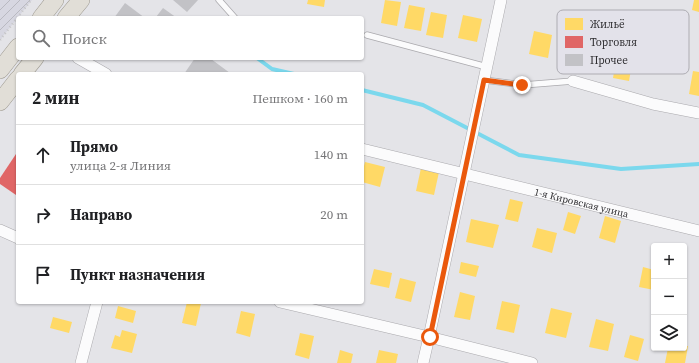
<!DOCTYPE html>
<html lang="ru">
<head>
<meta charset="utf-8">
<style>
	:root { --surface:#fff; --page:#f6f6f6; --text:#202124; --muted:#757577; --line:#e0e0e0 }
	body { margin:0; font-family:"Source Serif 4",serif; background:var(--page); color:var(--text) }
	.controls { position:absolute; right:12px; bottom:12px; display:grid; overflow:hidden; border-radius:4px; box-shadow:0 1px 3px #0004 }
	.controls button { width:36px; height:36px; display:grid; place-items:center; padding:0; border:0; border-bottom:1px solid var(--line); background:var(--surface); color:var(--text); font:20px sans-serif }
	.stop { position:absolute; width:12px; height:12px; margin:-9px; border:3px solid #ea580c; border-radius:50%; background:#fff }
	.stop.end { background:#ea580c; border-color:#fff; box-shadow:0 1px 4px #0008 }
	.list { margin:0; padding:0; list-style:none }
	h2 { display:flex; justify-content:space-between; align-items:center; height:52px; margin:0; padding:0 16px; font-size:17px }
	h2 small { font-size:13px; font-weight:400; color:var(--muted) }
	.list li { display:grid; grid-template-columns:26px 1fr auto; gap:12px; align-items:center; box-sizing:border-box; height:60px; padding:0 16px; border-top:1px solid var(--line) }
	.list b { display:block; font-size:15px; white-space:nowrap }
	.list p { margin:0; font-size:13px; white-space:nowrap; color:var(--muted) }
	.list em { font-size:13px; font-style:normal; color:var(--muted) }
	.icon { flex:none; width:22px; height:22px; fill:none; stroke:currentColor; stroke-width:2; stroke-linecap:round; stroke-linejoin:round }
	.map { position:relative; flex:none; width:699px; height:363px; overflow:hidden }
	.search { position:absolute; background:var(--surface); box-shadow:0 1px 3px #0004; left:16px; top:16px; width:348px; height:44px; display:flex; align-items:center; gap:10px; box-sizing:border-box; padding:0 14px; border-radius:4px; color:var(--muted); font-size:15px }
	.panel { position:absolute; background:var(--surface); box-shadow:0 1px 3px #0004; left:16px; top:72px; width:348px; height:232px; border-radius:4px }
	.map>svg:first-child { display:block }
	.industrial { fill:url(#industrial-furrows) }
	.homes { fill:#ffd966 }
	.shops { fill:#e06666 }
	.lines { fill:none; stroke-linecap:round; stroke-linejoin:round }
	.stream { stroke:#7bd8ed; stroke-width:4 }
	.building { fill:#c2c2c6 }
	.service-casing { stroke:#aaa9ad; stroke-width:7 }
	.minor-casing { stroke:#aaa9ad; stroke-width:12 }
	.primary-casing { stroke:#9c988e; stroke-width:18 }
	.path { stroke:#c5c5c6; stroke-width:2.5; stroke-dasharray:1 3; stroke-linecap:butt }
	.service { stroke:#fbfbfc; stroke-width:5.5 }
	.minor { stroke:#fbfbfc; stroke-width:11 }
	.primary { stroke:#e1ded7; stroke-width:17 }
	.route { stroke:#ea580c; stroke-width:5 }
	.labels { text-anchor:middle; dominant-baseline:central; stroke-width:4; stroke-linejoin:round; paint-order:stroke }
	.street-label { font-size:10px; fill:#2e2d30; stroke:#e3e2ea }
	.key { fill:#e3e2ea; stroke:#adacb2; stroke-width:1 }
	.key-label { font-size:11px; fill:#2e2d30 }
</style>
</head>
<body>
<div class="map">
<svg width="699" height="363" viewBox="0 0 699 363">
	<defs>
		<pattern id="industrial-furrows" width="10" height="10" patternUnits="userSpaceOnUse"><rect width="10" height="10" fill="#d7d7e1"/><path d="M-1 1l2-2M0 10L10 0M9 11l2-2" fill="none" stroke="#b9b9c1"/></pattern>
	</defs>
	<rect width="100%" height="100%" fill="#e4e4e8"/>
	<!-- industrial -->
	<polygon class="industrial" points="0,0 32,0 0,40"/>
	<!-- homes -->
	<g class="homes">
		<polygon points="308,0 325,0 324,7 307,4"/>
		<polygon points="385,0 401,2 397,26 381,23"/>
		<polygon points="694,0 699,0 699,12 692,10"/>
		<polygon points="409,5 425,8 421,31 404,28"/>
		<polygon points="431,12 447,15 443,38 426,35"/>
		<polygon points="463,15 482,19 477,42 458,38"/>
		<polygon points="534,31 552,35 548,58 529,54"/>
		<polygon points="617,55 633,58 629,81 613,78"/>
		<polygon points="693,71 699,72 699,96 689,94"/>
		<polygon points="365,162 385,167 380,187 362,182 362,174"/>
		<polygon points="421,168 439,172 434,195 416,191"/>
		<polygon points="510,199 523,202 518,222 505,219"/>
		<polygon points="568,212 581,216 575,234 563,230"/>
		<polygon points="605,216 621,221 615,243 599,238"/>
		<polygon points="471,219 499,225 493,248 466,242"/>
		<polygon points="537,228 557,233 552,253 532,247"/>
		<polygon points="461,262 479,266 476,277 459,273"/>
		<polygon points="643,267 654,270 654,290 639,287"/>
		<polygon points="374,269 392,273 389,288 370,284"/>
		<polygon points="400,278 416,282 411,302 395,298"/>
		<polygon points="460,292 475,296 470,320 454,317"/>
		<polygon points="502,301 520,305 514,333 496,329"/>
		<polygon points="187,302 201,303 196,326 182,323"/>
		<polygon points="118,306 136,311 133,323 115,318"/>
		<polygon points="551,308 572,313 566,338 545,333"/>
		<polygon points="241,311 255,314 250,337 236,333"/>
		<polygon points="53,317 72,322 69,333 50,328"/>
		<polygon points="596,319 614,324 608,351 589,347"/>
		<polygon points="122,330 137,334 132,353 111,348 115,335 120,337"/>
		<polygon points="300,333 314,336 309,359 295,355"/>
		<polygon points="630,335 644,339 638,361 624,357"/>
		<polygon points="684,346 688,346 685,363 665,363 668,348 684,348"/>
		<polygon points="340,350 353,354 351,363 337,363"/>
		<polygon points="379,350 398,354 396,363 376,363"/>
	</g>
	<!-- shops -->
	<polygon class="shops" points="16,154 18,155 18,192 16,195 0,184 0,178"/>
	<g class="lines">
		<!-- stream -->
		<g class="stream">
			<polyline points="257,58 272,69 294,74"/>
			<polyline points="362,90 423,105 519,155 621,169 699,164"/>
		</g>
	</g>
	<!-- building -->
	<g class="building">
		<polygon points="173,0 198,0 187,12"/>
		<polygon points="125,3 145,18 114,18"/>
		<polygon points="163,8 177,18 156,17"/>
		<polygon points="195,58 211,58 211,59 230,73 229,74 184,74"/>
	</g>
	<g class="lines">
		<!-- service casing -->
		<g class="service-casing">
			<g id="service">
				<polyline points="219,0 235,18"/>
				<polyline points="367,35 487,67"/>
				<polyline points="484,80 523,85 573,81"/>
			</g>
		</g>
		<!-- minor casing -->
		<g class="minor-casing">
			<g id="minor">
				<polyline points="78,58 106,74"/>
				<polyline points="573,81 653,104 699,113"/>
				<path id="s1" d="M362 149 699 231"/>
				<polyline points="0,230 18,238"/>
				<polyline points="280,302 429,337 532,363"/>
				<polyline points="81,363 97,302"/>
				<polyline points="423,363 429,337 501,0"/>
			</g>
		</g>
		<!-- primary casing -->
		<g class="primary-casing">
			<g id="primary">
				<polyline points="41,18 55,0"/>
				<polyline points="66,18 81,0"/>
				<polyline points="0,70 18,47"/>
				<polyline points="22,74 35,58"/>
				<polyline points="0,102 18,79"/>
			</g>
		</g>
		<!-- path -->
		<polyline class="path" points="0,40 31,0"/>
		<!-- service -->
		<use href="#service" class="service"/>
		<!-- minor -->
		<use href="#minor" class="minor"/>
		<!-- primary -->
		<use href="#primary" class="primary"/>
	</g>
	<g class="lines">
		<!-- route -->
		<polyline class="route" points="430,337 484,80 522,85"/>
	</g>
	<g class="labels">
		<!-- street labels -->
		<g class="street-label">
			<text stroke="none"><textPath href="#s1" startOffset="226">1-я Кировская улица</textPath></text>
		</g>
	</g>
	<!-- legend -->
	<rect x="557" y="10" width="132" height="64" rx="6" class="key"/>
	<rect x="565" y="18" width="18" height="12" fill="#ffd966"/>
	<rect x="565" y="36" width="18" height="12" fill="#e06666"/>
	<rect x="565" y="54" width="18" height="12" fill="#c2c2c6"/>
	<g class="key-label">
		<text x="590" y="28">Жильё</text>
		<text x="590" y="46">Торговля</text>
		<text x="590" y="64">Прочее</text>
	</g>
</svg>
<div class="controls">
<button>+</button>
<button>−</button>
<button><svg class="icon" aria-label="layers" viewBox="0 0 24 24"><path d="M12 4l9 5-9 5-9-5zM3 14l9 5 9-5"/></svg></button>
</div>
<div class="stop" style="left:430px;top:337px"></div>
<div class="stop end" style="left:522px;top:85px"></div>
<div class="search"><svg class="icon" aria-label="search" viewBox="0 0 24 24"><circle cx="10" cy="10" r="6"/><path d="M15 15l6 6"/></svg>Поиск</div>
<section class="panel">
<h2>2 мин<small>Пешком · 160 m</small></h2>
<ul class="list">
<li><svg class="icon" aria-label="ahead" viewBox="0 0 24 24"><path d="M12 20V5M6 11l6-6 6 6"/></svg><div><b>Прямо</b><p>улица 2-я Линия</p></div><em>140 m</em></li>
<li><svg class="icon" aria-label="right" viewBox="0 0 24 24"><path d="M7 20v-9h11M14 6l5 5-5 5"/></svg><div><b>Направо</b></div><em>20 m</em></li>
<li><svg class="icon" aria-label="arrive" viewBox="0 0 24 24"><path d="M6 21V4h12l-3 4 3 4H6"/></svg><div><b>Пункт назначения</b></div></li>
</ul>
</section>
</div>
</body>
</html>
